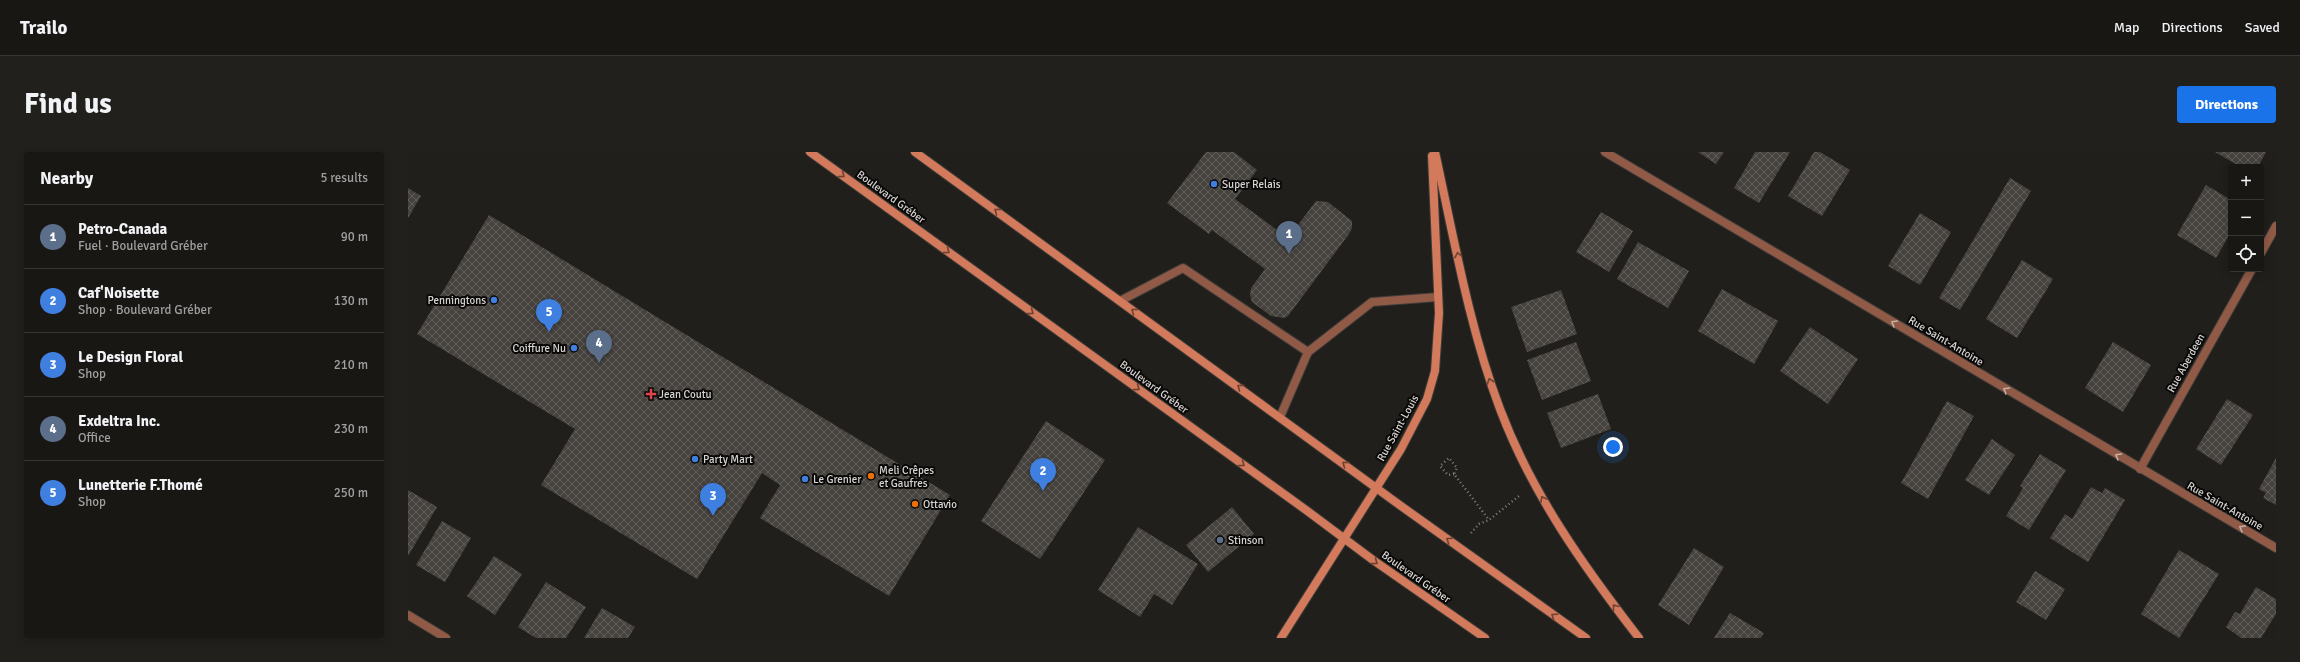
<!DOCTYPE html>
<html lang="en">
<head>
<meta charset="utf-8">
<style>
	:root { --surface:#191714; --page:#22201d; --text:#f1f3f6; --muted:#9f9fa0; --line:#373634; --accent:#1a73e8 }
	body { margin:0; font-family:Signika,sans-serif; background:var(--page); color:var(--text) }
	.controls { position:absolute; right:12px; top:12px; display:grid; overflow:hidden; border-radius:4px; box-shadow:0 2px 10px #0003 }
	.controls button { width:36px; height:36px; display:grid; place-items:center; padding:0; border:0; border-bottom:1px solid var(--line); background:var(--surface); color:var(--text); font:20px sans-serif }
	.you { position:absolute; left:1205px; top:295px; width:14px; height:14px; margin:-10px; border:3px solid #fff; border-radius:50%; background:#1a73e8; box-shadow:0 0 0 6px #1a73e833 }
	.badge { display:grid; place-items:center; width:26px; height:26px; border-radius:50%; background:var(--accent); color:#fff; font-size:13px; font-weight:700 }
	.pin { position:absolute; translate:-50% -33px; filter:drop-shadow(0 1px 2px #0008) }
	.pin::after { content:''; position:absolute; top:21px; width:14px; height:12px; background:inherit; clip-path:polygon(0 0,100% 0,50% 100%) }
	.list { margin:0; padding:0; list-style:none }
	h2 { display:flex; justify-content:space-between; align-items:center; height:52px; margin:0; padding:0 16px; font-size:17px }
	h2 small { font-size:13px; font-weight:400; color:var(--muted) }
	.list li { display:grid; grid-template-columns:26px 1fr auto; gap:12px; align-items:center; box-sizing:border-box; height:64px; padding:0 16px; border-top:1px solid var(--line) }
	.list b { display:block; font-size:15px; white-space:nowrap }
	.list p { margin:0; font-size:13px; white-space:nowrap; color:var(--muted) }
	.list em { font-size:13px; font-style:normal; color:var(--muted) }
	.icon { flex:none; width:22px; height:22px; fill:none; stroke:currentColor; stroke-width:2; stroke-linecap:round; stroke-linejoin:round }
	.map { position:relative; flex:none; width:1868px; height:486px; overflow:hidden; border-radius:4px }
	header { display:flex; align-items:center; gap:24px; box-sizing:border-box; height:56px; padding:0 20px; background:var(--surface); border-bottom:1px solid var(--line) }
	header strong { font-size:19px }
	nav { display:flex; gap:22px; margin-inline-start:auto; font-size:14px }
	.intro { display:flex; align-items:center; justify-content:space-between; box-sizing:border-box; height:96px; padding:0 24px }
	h1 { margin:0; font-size:28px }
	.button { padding:10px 18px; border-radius:4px; background:var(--accent); color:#fff; font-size:14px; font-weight:700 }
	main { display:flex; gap:24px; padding:0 24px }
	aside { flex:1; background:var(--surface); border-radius:4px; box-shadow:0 2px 10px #0003 }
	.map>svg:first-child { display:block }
	.building { fill:url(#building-cross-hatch) }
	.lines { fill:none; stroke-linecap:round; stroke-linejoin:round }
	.lane-casing { stroke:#3e3c38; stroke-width:10 }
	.street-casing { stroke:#3e3c38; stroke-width:10 }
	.secondary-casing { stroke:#3e3c38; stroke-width:10 }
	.path { stroke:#82807d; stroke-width:2.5; stroke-dasharray:1 3; stroke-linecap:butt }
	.lane { stroke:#915a47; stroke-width:8 }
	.street { stroke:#915a47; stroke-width:8 }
	.secondary { stroke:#d27a5b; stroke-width:8 }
	.oneway { stroke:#6e4231 }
	.oneway2 { stroke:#c2b0a9 }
	.shop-dot { fill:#3f7fe0; stroke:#0a0907; stroke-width:1.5 }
	.health-dot { fill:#e0444e; stroke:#0a0907; stroke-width:1.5 }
	.food-dot { fill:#e8710a; stroke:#0a0907; stroke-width:1.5 }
	.service-dot { fill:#5c6f8a; stroke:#0a0907; stroke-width:1.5 }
	.labels { text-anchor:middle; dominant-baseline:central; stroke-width:4; stroke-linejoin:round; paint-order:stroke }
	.poi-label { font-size:11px; fill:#d7d5d3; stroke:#0a0907; text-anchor:start }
	.street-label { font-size:11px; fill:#d7d5d3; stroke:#0a0907 }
</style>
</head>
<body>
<header>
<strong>Trailo</strong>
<nav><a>Map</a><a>Directions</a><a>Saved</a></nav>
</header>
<div class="intro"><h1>Find us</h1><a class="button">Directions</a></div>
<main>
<aside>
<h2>Nearby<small>5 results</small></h2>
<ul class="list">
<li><span class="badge" style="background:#5c6f8a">1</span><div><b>Petro-Canada</b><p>Fuel · Boulevard Gréber</p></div><em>90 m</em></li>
<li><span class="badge" style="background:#3f7fe0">2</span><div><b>Caf'Noisette</b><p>Shop · Boulevard Gréber</p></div><em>130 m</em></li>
<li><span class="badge" style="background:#3f7fe0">3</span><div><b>Le Design Floral</b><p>Shop</p></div><em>210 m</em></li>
<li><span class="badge" style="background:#5c6f8a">4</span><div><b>Exdeltra Inc.</b><p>Office</p></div><em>230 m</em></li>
<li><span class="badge" style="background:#3f7fe0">5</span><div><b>Lunetterie F.Thomé</b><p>Shop</p></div><em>250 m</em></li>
</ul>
</aside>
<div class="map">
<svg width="1868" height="486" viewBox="0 0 1868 486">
	<defs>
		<pattern id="building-cross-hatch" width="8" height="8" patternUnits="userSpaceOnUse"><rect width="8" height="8" fill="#46433f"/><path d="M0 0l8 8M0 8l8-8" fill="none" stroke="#605d5a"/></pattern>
	</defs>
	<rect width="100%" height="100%" fill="#211f1b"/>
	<!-- building -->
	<g class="building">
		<polygon points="798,0 826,0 849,18 827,47 880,86 908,49 920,50 944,69 944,76 941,82 880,164 876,166 863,164 844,150 842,143 843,136 857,117 804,78 801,82 759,51"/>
		<polygon points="1290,0 1316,0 1308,12"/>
		<polygon points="1347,0 1382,0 1351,51 1326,36"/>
		<polygon points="1406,0 1412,0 1442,18 1414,64 1380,44"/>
		<polygon points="1807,0 1858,0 1850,15 1833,15"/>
		<polygon points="1602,26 1623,39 1552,158 1531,146"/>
		<polygon points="1798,33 1823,48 1823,80 1808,106 1769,83"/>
		<polygon points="0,36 13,44 0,66"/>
		<polygon points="1193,60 1225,79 1201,120 1168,100"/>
		<polygon points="1512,61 1543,80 1512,133 1480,114"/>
		<polygon points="81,63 542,343 481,444 352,366 372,333 354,321 289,427 133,333 167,277 9,182"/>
		<polygon points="1230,90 1281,119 1260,156 1209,127"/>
		<polygon points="1614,108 1645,127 1609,186 1578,167"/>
		<polygon points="1314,137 1370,169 1346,212 1290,179"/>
		<polygon points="1153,138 1169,182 1119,200 1103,155"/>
		<polygon points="1402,175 1450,207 1420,252 1372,219"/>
		<polygon points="1168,190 1183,229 1134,248 1119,208"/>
		<polygon points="1705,190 1743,213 1715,260 1677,236"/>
		<polygon points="1190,242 1203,277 1153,296 1139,261"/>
		<polygon points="1819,247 1845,263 1813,313 1788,297"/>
		<polygon points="1539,249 1566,264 1520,347 1493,331"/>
		<polygon points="638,269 697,308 632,407 573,369"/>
		<polygon points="1584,287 1607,303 1581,343 1557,328"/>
		<polygon points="1632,302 1658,318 1621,378 1598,364 1615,336 1612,334"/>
		<polygon points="1868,306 1868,353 1855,346 1858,341 1851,337"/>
		<polygon points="1683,335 1694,341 1697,336 1717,348 1680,410 1642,386 1657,362 1664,367"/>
		<polygon points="0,338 29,355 0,404"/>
		<polygon points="824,355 846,382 800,420 778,393"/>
		<polygon points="34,369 63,386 37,430 8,413"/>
		<polygon points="730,375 790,412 764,453 746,442 732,465 690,438"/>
		<polygon points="1286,396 1316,415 1281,473 1250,453"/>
		<polygon points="1771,398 1811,422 1771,486 1733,462"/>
		<polygon points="86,404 114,422 87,463 59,444"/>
		<polygon points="1627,419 1657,437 1638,468 1608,450"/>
		<polygon points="138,430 178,455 158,486 128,486 110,475"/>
		<polygon points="1848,435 1868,447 1868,462 1853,486 1833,486 1818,475 1827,460 1832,462"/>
		<polygon points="194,456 227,475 220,486 176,486"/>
		<polygon points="1322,461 1356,481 1353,486 1306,486"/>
	</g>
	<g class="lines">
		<!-- lane casing -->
		<g class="lane-casing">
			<g id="lane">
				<polyline points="712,149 775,116 900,200"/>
				<polyline points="872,265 900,200 964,150 1030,145"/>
			</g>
		</g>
		<!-- street casing -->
		<g class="street-casing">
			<g id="street">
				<polyline points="1197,0 1868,396"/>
				<polyline points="1853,101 1868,74"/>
				<polyline points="1732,317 1844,117"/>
				<polyline points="0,463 38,486"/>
			</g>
		</g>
		<!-- secondary casing -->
		<g class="secondary-casing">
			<g id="secondary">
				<polyline points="402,0 898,358 965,408 1077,486"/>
				<polyline points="507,0 993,354 1178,486"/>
				<path d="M1027 0C1046 86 1061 175 1092 257 1124 342 1176 415 1231 486"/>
				<polyline points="873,486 993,297 1019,247 1027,219 1031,161 1024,4"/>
			</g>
		</g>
		<!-- path -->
		<g class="path">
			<polyline points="1046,322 1040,323 1032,314 1041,306 1049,316 1046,322 1081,368"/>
			<polyline points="1063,381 1071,372 1081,368 1111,344"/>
		</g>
		<!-- lane -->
		<use href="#lane" class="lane"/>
		<!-- street -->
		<use href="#street" class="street"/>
		<!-- secondary -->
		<use href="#secondary" class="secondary"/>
	</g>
	<!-- one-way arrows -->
	<defs><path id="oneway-chevron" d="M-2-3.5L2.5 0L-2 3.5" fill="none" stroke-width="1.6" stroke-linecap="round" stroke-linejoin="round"/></defs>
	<g class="oneway">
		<use href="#oneway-chevron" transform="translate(434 23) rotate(36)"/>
		<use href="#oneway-chevron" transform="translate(589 59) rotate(-144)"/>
		<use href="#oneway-chevron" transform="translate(539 99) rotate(36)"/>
		<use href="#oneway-chevron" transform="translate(1050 103) rotate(-102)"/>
		<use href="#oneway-chevron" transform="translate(726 159) rotate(-144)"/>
		<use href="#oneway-chevron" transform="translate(623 160) rotate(36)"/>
		<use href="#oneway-chevron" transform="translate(1082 229) rotate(-109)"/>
		<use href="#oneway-chevron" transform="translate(832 235) rotate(-144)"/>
		<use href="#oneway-chevron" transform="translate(729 236) rotate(36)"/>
		<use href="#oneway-chevron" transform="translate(834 312) rotate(36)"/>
		<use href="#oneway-chevron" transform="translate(937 312) rotate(-144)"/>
		<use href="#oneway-chevron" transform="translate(1135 347) rotate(-119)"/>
		<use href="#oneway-chevron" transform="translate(1041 388) rotate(-145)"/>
		<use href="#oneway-chevron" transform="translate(967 410) rotate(36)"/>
		<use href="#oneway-chevron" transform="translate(1207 455) rotate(-128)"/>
		<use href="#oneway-chevron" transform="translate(1146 464) rotate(-145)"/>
	</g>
	<g class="oneway2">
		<use href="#oneway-chevron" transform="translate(1486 171) rotate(-149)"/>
		<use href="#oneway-chevron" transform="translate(1598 238) rotate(-149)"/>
		<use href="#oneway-chevron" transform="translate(1710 304) rotate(-149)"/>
		<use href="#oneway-chevron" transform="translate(1834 376) rotate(-150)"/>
	</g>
	<!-- markers -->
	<g class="shop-dot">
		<circle cx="806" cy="32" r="4"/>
		<circle cx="86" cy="148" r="4"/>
		<circle cx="166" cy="196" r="4"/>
		<circle cx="287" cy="307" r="4"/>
		<circle cx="397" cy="327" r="4"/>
	</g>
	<path class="health-dot" d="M241 236h4v4h4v4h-4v4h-4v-4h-4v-4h4z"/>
	<g class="food-dot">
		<circle cx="463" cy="324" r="4"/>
		<circle cx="507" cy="352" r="4"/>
	</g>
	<circle class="service-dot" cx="812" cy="388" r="4"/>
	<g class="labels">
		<!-- poi labels -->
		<g class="poi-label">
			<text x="814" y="32">Super Relais</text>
			<text x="78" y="148" text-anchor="end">Penningtons</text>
			<text x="158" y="196" text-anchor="end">Coiffure Nu</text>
			<text x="251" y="242">Jean Coutu</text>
			<text x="295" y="307">Party Mart</text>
			<text x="471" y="318">Meli Crêpes<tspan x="471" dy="13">et Gaufres</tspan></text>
			<text x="405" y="327">Le Grenier</text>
			<text x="515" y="352">Ottavio</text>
			<text x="820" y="388">Stinson</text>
		</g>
		<!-- street labels -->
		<g class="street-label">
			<text transform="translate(483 45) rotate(36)">Boulevard Gréber</text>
			<text transform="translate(1538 189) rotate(31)">Rue Saint-Antoine</text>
			<text transform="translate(1778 211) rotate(-61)">Rue Aberdeen</text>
			<text transform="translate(746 235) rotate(36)">Boulevard Gréber</text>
			<text transform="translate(990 276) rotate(-61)">Rue Saint-Louis</text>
			<text transform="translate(1817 354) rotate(30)">Rue Saint-Antoine</text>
			<text transform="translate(1008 425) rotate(35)">Boulevard Gréber</text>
		</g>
	</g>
</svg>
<div class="controls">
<button>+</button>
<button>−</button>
<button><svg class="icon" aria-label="locate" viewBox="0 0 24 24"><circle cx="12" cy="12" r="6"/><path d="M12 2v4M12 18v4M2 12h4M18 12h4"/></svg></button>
</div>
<div class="you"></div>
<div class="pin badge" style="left:881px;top:102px;background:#5c6f8a">1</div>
<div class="pin badge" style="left:635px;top:339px;background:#3f7fe0">2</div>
<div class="pin badge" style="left:305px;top:364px;background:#3f7fe0">3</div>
<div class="pin badge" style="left:191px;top:211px;background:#5c6f8a">4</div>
<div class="pin badge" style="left:141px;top:180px;background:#3f7fe0">5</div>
</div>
</main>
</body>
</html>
